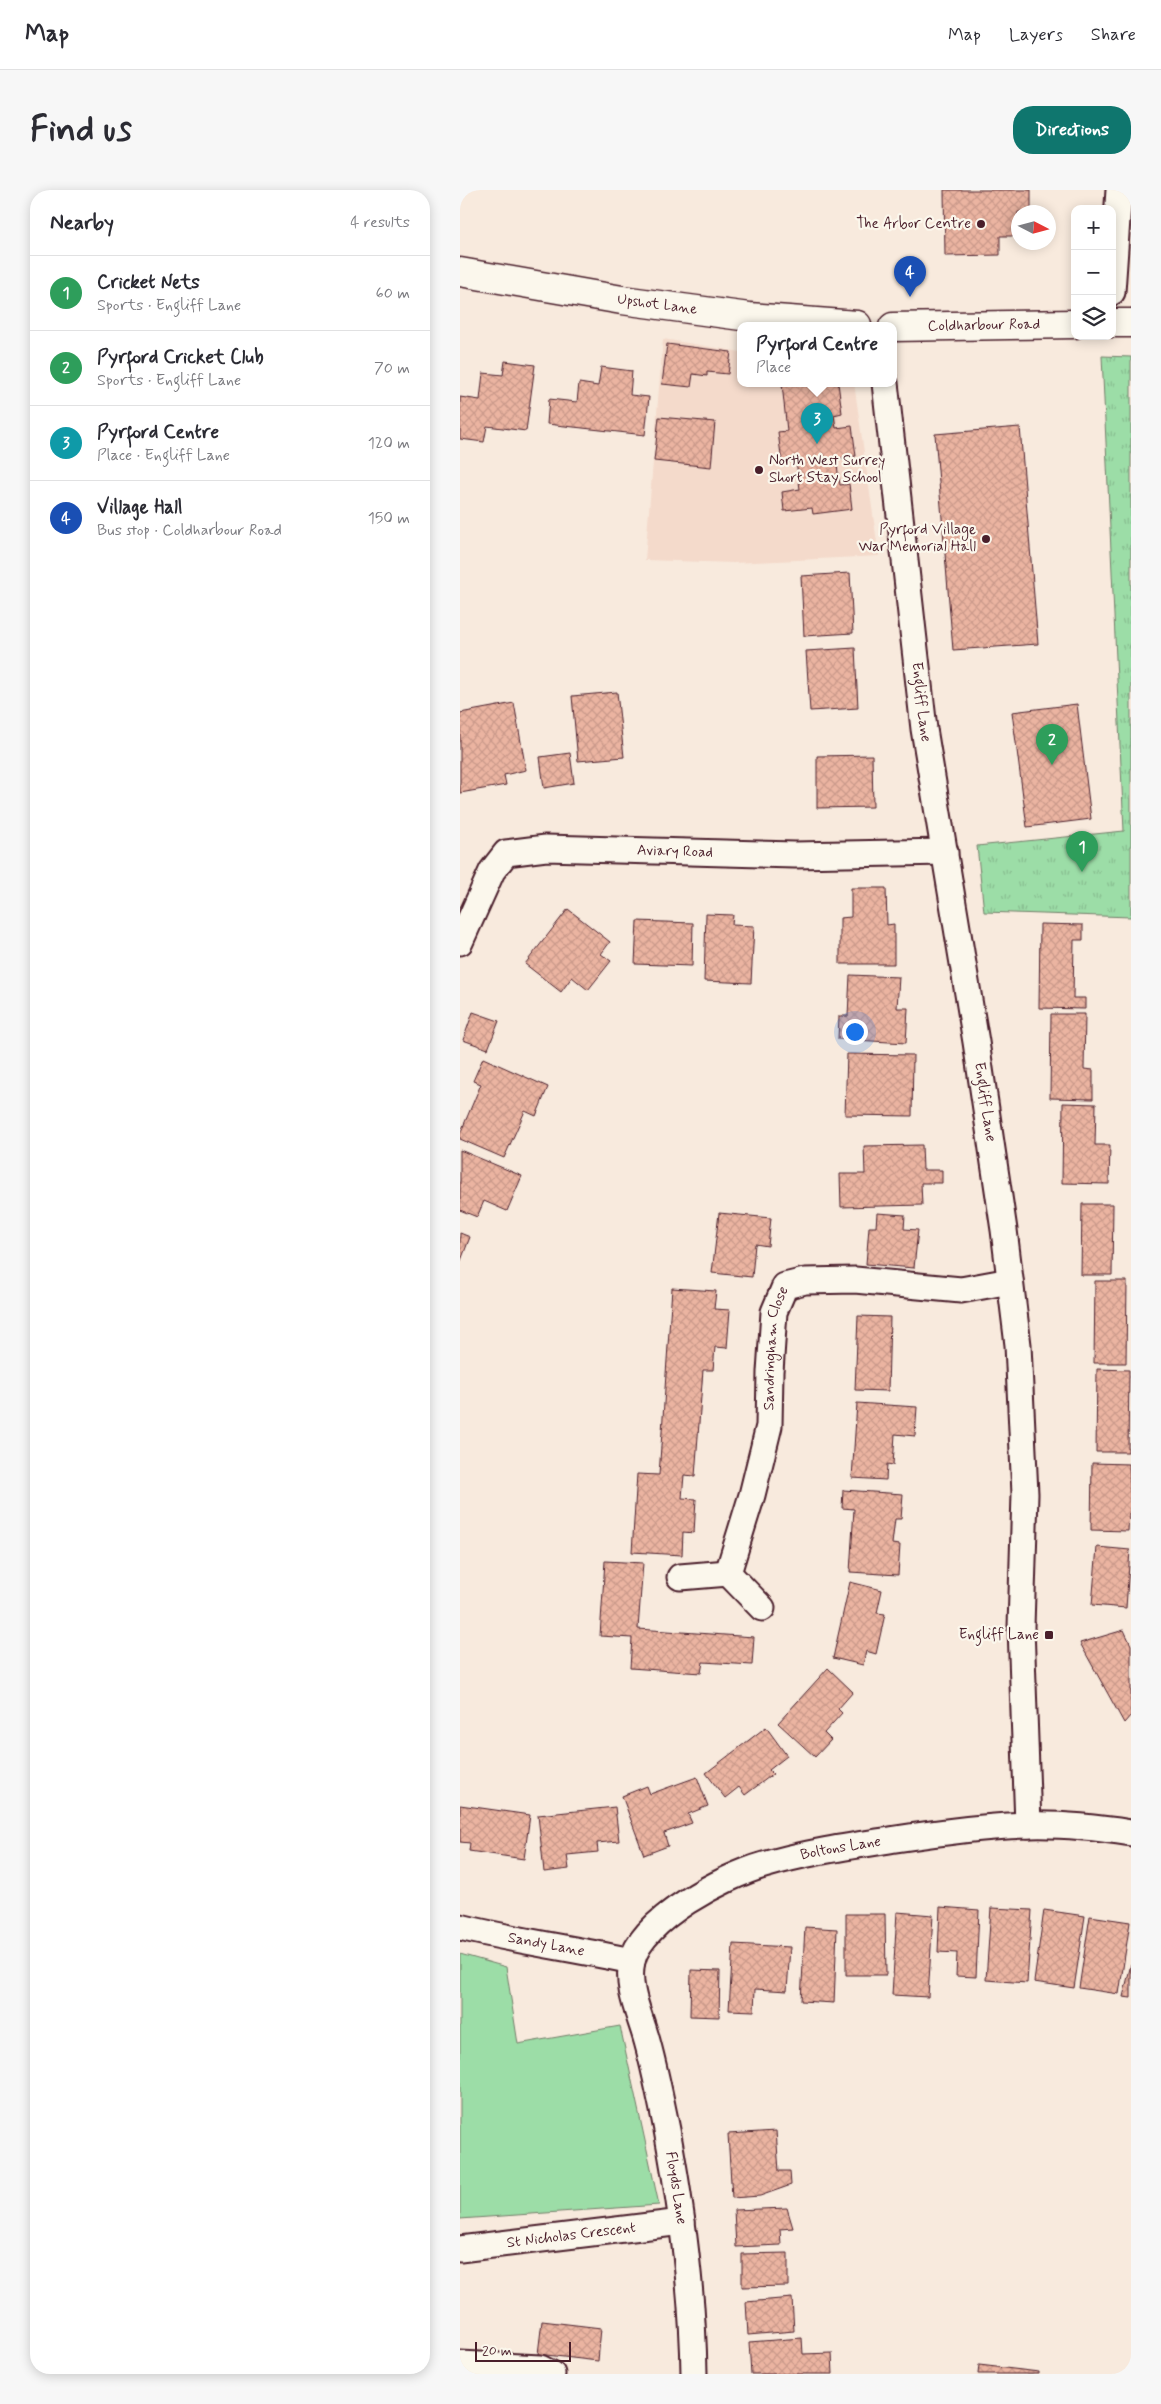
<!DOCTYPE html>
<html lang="en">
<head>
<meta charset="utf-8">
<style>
	:root { --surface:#fff; --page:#f7f7f7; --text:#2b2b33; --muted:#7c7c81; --line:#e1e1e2; --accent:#0f766e }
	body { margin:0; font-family:Mynerve,sans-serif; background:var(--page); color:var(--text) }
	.controls { position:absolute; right:15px; top:15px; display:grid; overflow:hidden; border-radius:10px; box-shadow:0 2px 12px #0003 }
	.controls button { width:45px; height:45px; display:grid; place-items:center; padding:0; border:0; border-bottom:1px solid var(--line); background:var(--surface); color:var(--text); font:25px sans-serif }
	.compass { position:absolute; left:551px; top:15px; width:45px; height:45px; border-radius:50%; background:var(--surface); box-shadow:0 2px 12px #0003; rotate:96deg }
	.scale { position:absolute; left:15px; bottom:12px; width:96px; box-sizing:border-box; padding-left:5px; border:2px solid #4a1f2b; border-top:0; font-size:14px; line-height:18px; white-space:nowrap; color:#4a1f2b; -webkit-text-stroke:4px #fbf7ec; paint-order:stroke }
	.you { position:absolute; left:394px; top:841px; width:18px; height:18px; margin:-12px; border:4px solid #fff; border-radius:50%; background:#1a73e8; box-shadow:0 0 0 8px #1a73e833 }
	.badge { display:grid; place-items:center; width:32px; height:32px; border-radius:50%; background:var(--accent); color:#fff; font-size:16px; font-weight:700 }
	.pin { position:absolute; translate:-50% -41px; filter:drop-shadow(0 1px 2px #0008) }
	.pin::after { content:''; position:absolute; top:26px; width:18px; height:15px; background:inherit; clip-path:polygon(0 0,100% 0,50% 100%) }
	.popup { position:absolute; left:277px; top:132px; width:160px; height:65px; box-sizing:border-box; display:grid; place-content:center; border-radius:10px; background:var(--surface); filter:drop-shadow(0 1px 4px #0005); font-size:16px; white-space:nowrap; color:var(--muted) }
	.popup b { font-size:19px; color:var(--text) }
	.popup::after { content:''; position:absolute; left:50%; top:100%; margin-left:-10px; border:10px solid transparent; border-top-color:var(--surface) }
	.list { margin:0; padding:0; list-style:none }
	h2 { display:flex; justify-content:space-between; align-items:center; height:65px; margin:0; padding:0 20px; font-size:21px }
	h2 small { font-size:16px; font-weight:400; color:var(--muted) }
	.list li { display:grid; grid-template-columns:32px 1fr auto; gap:15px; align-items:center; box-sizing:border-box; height:75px; padding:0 20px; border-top:1px solid var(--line) }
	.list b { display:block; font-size:19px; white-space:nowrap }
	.list p { margin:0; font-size:16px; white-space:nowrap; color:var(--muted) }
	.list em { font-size:16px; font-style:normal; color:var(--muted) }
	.icon { flex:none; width:28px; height:28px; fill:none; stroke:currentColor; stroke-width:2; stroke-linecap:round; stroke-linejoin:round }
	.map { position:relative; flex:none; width:671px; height:2184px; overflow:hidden; border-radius:20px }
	header { display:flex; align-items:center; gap:30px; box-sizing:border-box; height:70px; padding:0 25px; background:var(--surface); border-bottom:1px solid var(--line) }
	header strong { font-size:24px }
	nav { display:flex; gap:28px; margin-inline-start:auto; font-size:18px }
	.intro { display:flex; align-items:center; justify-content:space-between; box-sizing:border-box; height:120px; padding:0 30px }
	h1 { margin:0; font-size:35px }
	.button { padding:12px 22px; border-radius:20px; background:var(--accent); color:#fff; font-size:18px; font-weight:700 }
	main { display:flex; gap:30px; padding:0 30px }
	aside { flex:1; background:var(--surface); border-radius:20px; box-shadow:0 2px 12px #0003 }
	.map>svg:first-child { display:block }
	.built { fill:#f4dacb }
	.green { fill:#9cdda7; stroke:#737e69 }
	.park { fill:url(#park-tufts); stroke:#737e69 }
	.building { fill:url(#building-cross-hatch); stroke:#4a1f2b }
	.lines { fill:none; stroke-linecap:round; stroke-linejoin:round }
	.minor-casing { stroke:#4a1f2b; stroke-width:29 }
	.secondary-casing { stroke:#4a1f2b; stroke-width:31 }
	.minor { stroke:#fbf7ec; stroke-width:25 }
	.secondary { stroke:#fbf7ec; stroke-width:28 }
	.poi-dot { fill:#4a1f2b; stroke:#fbf7ec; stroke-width:2 }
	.labels { text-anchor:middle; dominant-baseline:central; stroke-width:4.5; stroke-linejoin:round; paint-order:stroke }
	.poi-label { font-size:15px; fill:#4a1f2b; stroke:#fbf7ec; text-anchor:end }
	.street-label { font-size:15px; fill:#4a1f2b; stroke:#fbf7ec }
</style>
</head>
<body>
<header>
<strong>Map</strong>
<nav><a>Map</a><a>Layers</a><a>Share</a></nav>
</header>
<div class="intro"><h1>Find us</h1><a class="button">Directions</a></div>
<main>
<aside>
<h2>Nearby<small>4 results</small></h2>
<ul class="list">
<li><span class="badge" style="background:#2e9e5b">1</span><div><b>Cricket Nets</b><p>Sports · Engliff Lane</p></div><em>60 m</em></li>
<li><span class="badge" style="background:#2e9e5b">2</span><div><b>Pyrford Cricket Club</b><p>Sports · Engliff Lane</p></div><em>70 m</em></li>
<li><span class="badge" style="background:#0f9aa8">3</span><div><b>Pyrford Centre</b><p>Place · Engliff Lane</p></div><em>120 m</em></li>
<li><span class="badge" style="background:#1a4fb4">4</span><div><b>Village Hall</b><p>Bus stop · Coldharbour Road</p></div><em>150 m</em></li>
</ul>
</aside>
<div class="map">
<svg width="671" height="2184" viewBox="0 0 671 2184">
	<defs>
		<pattern id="park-tufts" width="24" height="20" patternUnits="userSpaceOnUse" patternTransform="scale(1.25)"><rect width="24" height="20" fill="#9cdda7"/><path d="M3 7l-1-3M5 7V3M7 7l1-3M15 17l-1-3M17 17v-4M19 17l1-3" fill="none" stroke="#88bd90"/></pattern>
		<pattern id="building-cross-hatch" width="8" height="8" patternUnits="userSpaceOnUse" patternTransform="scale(1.25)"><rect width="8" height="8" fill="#ebb4a1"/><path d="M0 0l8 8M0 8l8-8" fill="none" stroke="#cb9a8b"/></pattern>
	</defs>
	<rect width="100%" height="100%" fill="#f8eadd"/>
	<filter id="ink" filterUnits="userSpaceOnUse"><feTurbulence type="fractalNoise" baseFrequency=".02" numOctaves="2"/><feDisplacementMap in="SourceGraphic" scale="10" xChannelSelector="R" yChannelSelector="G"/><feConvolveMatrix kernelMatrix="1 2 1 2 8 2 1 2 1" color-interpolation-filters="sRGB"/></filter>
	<g filter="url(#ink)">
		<!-- built -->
		<polygon class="built" points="203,149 281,162 281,193 394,193 419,366 274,373 185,370"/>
		<!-- green -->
		<polygon class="green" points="0,1764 46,1777 58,1854 160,1836 199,2015 0,2029"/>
		<!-- park -->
		<polygon class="park" points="642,166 671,167 671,727 524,722 517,656 664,641"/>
		<!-- building -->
		<g class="building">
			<polygon points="484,0 571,0 571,22 558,22 558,46 540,46 540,65 485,66"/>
			<polygon points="207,154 271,162 268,184 247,182 247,186 233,184 231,197 202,194"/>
			<polygon points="45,171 75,175 66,241 27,236 24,252 0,249 0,207 20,210 23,183 43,185"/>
			<polygon points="141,177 172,181 170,205 189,207 185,245 87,234 89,209 117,212 119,193 138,196"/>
			<polygon points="332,193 378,193 382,223 374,225 376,238 392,236 396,266 376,269 380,295 389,294 392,319 353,324 352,318 324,321 322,302 340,299 336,271 322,273 318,242 327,241 322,194"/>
			<polygon points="199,227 255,232 251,277 194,271"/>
			<polygon points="560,237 578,454 493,460 475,244"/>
			<polygon points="390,383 393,443 344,446 341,386"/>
			<polygon points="395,458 398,518 350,521 346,461"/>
			<polygon points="157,502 164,567 118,571 112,506"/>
			<polygon points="54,513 66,580 44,585 46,595 0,603 0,523"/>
			<polygon points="617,514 631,629 567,637 552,522"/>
			<polygon points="110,563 114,593 84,598 80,567"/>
			<polygon points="412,565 413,617 357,618 357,566"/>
			<polygon points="391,698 426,698 427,735 434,734 434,774 380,774 380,728 391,727"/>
			<polygon points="108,719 150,752 141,764 151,771 128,800 112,787 101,802 65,774"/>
			<polygon points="246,724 273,725 272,735 294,736 291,793 244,791"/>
			<polygon points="177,731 233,733 232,776 175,774"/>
			<polygon points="580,734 623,735 623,750 614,750 613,808 625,808 625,819 579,818"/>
			<polygon points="390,785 439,787 437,818 448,818 446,853 378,849 379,826 388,826"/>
			<polygon points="13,822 39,831 28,859 3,850"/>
			<polygon points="591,824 625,824 624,879 633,880 633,909 590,908"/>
			<polygon points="387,864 453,865 452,926 385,925"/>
			<polygon points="23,868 88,897 76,926 65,921 44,968 0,949 0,944 21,894 13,891"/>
			<polygon points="603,913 636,914 635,955 650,955 649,994 602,993"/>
			<polygon points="462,955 463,980 482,980 482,993 461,993 462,1015 381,1017 380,984 405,984 404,956"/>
			<polygon points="0,960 62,986 47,1021 24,1011 17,1027 0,1020"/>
			<polygon points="622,1014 653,1014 652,1085 621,1085"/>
			<polygon points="259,1023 311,1028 308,1056 295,1054 292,1087 252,1083"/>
			<polygon points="417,1023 445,1025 444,1039 458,1040 454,1078 406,1074 409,1037 416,1037"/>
			<polygon points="0,1043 10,1047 0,1073"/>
			<polygon points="635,1091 667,1091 666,1173 634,1173"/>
			<polygon points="212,1098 256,1101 254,1119 270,1120 267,1158 255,1157 253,1180 243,1180 235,1286 224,1285 222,1308 236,1309 234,1343 223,1342 222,1365 172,1362 177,1284 199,1285"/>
			<polygon points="398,1126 430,1127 428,1201 395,1200"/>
			<polygon points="637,1179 669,1180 668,1262 636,1262"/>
			<polygon points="397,1213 457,1217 455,1246 435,1244 433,1275 427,1274 426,1290 392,1288"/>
			<polygon points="632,1273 669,1274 671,1323 669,1323 668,1341 631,1340"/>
			<polygon points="383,1300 443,1304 441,1329 435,1329 432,1354 440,1355 438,1385 390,1382 394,1319 382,1318"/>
			<polygon points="637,1357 670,1360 666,1418 632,1415"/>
			<polygon points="145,1371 183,1373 178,1439 294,1447 292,1475 243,1472 241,1483 170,1478 172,1448 140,1446"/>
			<polygon points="390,1392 422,1400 417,1423 425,1424 416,1464 406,1461 403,1475 373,1468"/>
			<polygon points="664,1440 671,1455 671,1525 664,1533 620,1453"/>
			<polygon points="368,1478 393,1502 378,1519 382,1523 364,1543 371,1550 355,1567 318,1533"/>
			<polygon points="306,1537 327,1566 309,1580 313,1584 285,1605 279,1597 265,1608 246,1583"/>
			<polygon points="237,1587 248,1616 228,1624 232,1633 204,1643 208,1656 184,1665 162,1606 187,1596 190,1604"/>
			<polygon points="0,1615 70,1625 64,1669 9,1661 10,1653 0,1652"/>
			<polygon points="155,1617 159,1651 137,1653 138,1662 107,1665 109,1679 84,1682 78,1625"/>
			<polygon points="480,1717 519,1720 516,1787 496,1786 497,1763 478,1762"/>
			<polygon points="531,1718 572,1720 567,1793 526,1790"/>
			<polygon points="584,1720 625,1726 614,1798 574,1792"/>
			<polygon points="437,1722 473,1725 468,1807 432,1805"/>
			<polygon points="386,1724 425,1724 426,1785 386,1785"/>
			<polygon points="630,1726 670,1732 659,1804 619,1798"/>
			<polygon points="345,1737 377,1739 374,1813 341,1811"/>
			<polygon points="273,1754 330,1757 327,1801 295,1799 294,1821 269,1820"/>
			<polygon points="671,1774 671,1808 663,1807"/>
			<polygon points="231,1780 260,1781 259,1827 230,1826"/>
			<polygon points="316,1941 319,1981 330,1981 331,1995 300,2006 272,2008 268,1944"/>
			<polygon points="327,2018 333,2038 320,2039 321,2055 276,2057 274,2020"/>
			<polygon points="328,2063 328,2096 282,2097 282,2064"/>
			<polygon points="332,2108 334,2141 288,2145 286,2112"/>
			<polygon points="82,2131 141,2138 138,2171 78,2164"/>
			<polygon points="342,2148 343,2164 372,2163 373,2184 291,2184 289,2152"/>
			<polygon points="519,2175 579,2182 579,2184 518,2184"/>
		</g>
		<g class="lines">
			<!-- minor casing -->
			<g class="minor-casing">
				<g id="minor">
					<polyline points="652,102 659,0"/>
					<path id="s1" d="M425 193 464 539 516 852 544 1040 558 1155 565 1304 561 1437 568 1635"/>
					<path id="s2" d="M0 752 32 681 46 663 86 658 335 665 485 662"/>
					<path id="s3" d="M268 1383 292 1305 309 1236 310 1182 314 1122 325 1096 345 1091 395 1090 501 1100 550 1091"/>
					<polyline points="220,1387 268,1383 302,1418"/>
					<path id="s4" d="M0 1737C57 1751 115 1759 172 1771"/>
					<path id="s5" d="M0 2059 222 2032"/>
					<polyline points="0,2174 80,2178 92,2184"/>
					<path id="s6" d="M234 2184C233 2103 222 2020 207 1940 201 1910 195 1880 187 1851 180 1825 166 1798 172 1771 182 1729 265 1686 304 1675 347 1662 392 1656 436 1649 481 1642 525 1636 570 1635 604 1634 638 1638 671 1643"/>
				</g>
			</g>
			<!-- secondary casing -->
			<g class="secondary-casing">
				<g id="secondary">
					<path id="s7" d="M0 82 162 110 289 127 397 135"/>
					<polyline points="652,133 671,133"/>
					<path id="s8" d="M433 137 615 134"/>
				</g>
			</g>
			<!-- minor -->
			<use href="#minor" class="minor"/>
			<!-- secondary -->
			<use href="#secondary" class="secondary"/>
		</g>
	</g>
	<!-- markers -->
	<g class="poi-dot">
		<circle cx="521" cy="34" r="5"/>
		<circle cx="299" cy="280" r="5"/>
		<circle cx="526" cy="349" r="5"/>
		<rect x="584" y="1440" width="10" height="10" rx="2.5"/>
	</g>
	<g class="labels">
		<!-- poi labels -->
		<g class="poi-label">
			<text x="511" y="34">The Arbor Centre</text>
			<text x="309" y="271" text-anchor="start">North West Surrey<tspan x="309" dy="17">Short Stay School</tspan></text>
			<text x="516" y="340">Pyrford Village<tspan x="516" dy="17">War Memorial Hall</tspan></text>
			<text x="579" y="1445">Engliff Lane</text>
		</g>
		<!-- street labels -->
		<g class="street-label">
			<text stroke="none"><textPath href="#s7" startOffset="200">Upshot Lane</textPath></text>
			<text stroke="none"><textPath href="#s8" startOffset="91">Coldharbour Road</textPath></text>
			<text stroke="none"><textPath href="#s1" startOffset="321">Engliff Lane</textPath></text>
			<text stroke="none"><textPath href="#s2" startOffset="270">Aviary Road</textPath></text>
			<text stroke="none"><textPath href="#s1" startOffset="726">Engliff Lane</textPath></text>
			<text stroke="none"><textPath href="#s3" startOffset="231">Sandringham Close</textPath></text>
			<text stroke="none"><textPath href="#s6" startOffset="666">Boltons Lane</textPath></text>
			<text stroke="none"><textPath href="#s4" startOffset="88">Sandy Lane</textPath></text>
			<text transform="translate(216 1998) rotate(81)">Floyds Lane</text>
			<text stroke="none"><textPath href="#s5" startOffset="112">St Nicholas Crescent</textPath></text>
		</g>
	</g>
</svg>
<div class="controls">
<button>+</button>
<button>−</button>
<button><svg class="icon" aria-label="layers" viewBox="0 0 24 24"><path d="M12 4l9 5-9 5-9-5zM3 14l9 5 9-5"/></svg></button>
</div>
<svg class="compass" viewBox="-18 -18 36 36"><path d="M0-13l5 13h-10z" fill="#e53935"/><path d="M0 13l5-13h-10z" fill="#7c7c81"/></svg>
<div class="scale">20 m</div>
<div class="you"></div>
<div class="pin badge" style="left:622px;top:682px;background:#2e9e5b">1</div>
<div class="pin badge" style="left:592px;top:575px;background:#2e9e5b">2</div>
<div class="pin badge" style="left:357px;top:254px;background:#0f9aa8">3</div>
<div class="popup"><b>Pyrford Centre</b>Place</div>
<div class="pin badge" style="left:450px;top:107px;background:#1a4fb4">4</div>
</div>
</main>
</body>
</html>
